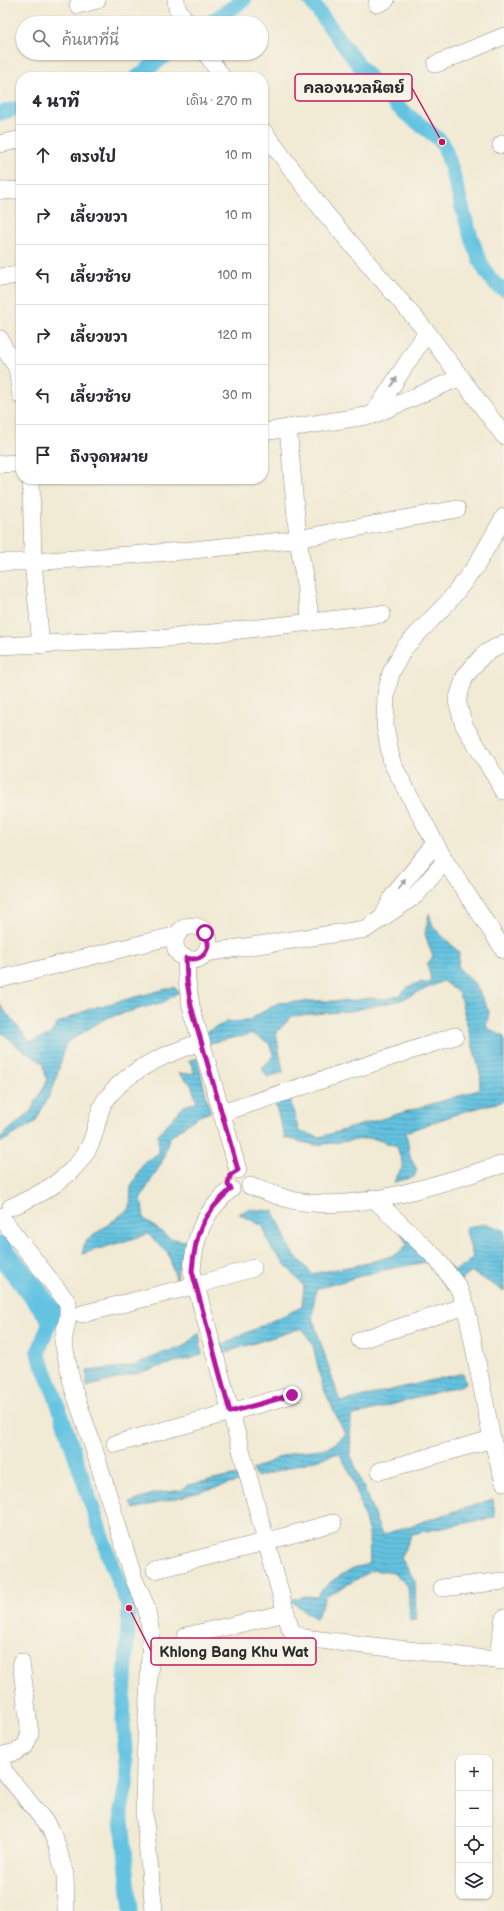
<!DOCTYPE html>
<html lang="th">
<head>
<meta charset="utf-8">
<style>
	:root { --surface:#fff; --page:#f2f2f3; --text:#2b2b33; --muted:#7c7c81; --line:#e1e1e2 }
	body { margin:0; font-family:"Balsamiq Sans","Playpen Sans Thai",sans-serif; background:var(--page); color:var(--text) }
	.controls { position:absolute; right:12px; bottom:12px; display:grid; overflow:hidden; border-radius:8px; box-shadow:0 1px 3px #0004 }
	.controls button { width:36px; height:36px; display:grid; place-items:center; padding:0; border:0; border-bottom:1px solid var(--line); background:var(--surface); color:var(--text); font:20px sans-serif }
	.stop { position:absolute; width:12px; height:12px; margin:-9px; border:3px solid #b5179e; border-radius:50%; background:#fff }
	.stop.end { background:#b5179e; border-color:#fff; box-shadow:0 1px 4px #0008 }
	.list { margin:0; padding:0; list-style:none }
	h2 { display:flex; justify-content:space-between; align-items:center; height:52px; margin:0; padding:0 16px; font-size:17px }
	h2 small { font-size:13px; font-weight:400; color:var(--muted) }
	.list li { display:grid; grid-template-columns:26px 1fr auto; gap:12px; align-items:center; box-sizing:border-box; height:60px; padding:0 16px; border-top:1px solid var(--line) }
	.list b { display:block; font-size:15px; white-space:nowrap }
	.list em { font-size:13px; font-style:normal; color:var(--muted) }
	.icon { flex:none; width:22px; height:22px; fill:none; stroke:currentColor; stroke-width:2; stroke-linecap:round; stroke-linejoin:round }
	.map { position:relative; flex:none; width:504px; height:1911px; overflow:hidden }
	.search { position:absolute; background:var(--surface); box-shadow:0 1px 3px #0004; left:16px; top:16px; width:252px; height:44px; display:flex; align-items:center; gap:10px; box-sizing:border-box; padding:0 14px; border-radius:22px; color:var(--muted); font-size:15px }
	.panel { position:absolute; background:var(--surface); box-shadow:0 1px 3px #0004; left:16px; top:72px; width:252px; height:412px; border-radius:16px }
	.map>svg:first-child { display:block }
	.water { fill:url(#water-rules); stroke:#477786 }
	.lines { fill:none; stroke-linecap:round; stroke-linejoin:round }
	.canal { stroke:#63c3e1; stroke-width:15 }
	.river { stroke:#63c3e1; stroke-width:26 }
	.minor-casing { stroke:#8e8a80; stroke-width:18 }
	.minor { stroke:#fff; stroke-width:17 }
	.oneway { fill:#a0a0a0 }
	.route { stroke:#b5179e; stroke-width:5 }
	.leader { fill:none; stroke:#c2185b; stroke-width:1.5 }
	.callout-dot { fill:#c2185b; stroke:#f7f3e8; stroke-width:1.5 }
	.callout { fill:#f7f3e8; stroke:#c2185b; stroke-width:1.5 }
	.callout-label { font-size:15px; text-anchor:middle; font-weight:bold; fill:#2b2b2b }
</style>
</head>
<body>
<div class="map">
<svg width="504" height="1911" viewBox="0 0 504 1911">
	<defs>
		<pattern id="water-rules" width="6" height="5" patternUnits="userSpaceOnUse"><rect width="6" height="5" fill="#63c3e1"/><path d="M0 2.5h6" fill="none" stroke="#529fb7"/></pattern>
	</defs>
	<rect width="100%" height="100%" fill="#f7f3e8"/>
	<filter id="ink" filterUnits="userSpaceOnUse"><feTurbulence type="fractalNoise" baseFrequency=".025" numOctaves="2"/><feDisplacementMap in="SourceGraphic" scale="8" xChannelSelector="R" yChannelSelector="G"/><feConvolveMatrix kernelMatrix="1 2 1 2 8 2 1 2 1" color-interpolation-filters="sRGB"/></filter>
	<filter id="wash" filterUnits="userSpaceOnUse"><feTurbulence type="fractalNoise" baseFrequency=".012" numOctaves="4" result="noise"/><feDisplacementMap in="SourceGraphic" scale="16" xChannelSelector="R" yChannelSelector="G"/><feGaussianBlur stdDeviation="0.9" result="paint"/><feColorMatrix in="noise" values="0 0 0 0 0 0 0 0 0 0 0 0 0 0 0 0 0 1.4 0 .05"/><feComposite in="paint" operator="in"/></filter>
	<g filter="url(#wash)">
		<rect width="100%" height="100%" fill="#f1ead4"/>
		<!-- water -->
		<g class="water">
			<polygon points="429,913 433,927 459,952 458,967 475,984 489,1012 486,1027 504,1037 504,1101 462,1112 406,1132 410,1157 417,1170 414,1177 394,1182 403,1166 397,1146 372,1138 315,1145 285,1138 275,1103 289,1095 299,1132 320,1137 479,1090 481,1077 459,993 443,981 398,1001 350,1011 292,1016 276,1033 283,1072 267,1077 262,1068 274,1056 269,1043 252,1034 204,1044 202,1034 227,1022 247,1021 278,1003 312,1001 349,1001 371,998 385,999 400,995 408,987 420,982 428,984 431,979 427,964 433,957 425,934"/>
			<polygon points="174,987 179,992 164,1002 106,1018 66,1043 54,1086 35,1122 0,1143 0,1138 31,1111 47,1081 43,1063 17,1046 0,1031 0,1005 30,1042 50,1035 58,1023 89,1009"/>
			<polygon points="197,1058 210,1112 197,1117 169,1138 162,1162 141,1197 144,1219 169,1238 190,1242 187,1251 180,1259 176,1279 168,1253 148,1234 82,1254 85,1242 130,1208 131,1187 144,1162 159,1153 158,1134 184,1106 197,1102 191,1084 179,1074 195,1073 189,1060"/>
			<path d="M249 1209 274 1211 291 1251 312 1274 368 1263 397 1254 407 1245 396 1221 454 1271 464 1266 473 1257 465 1227 487 1224 504 1230V1291L472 1272 448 1290 427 1262 378 1271 316 1289 312 1316 340 1402 463 1373 466 1384 351 1416 350 1453 382 1535 493 1499 495 1517 412 1534 401 1558 415 1581 416 1620 410 1621 408 1586 394 1573 373 1570 325 1597 316 1619 290 1600 305 1596 316 1597C332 1577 347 1571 370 1563L369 1533 352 1476 339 1453 257 1477 252 1470C266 1464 281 1455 295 1452 317 1448 329 1453 345 1434L322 1385 313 1345 302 1328 223 1353 220 1345 302 1307 304 1286 271 1248 263 1226 239 1214Z"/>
			<polygon points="199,1332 202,1355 87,1387 87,1371 133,1366 160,1354 185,1346"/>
			<polygon points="238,1475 241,1481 134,1509 130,1503 152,1494 182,1490 187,1485"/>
		</g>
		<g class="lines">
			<!-- canal -->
			<g class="canal">
				<path d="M310 0C340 40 367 81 405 113 413 120 439 137 443 144 457 172 472 280 504 289"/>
				<polyline points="209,23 244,0"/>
				<polyline points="137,77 169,53"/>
				<polyline points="0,113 21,107"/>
				<polyline points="52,1315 38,1353 55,1396 112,1566 129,1608 123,1720 127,1780 121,1810 131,1911"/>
			</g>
			<!-- river -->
			<polyline class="river" points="0,1249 52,1315"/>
		</g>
	</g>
	<g filter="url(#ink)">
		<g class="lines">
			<!-- minor casing -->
			<g class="minor-casing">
				<g id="minor">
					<polyline points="176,0 177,8 187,23"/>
					<polyline points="377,4 386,0"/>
					<polyline points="78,5 97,0"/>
					<polyline points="206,53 222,77"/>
					<polyline points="436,64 504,36"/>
					<polyline points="263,131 325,213 427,332 504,436"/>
					<polyline points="0,144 21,139"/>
					<polyline points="501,145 504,143"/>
					<polyline points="0,191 21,190"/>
					<polyline points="0,277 21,275"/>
					<polyline points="0,339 5,350 17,367 21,396"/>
					<polyline points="373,415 427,332"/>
					<polyline points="288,428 298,539 311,622"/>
					<polyline points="263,432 373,415 461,377"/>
					<polyline points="0,464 21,463"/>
					<polyline points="31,479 33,562 41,645"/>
					<polyline points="504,517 476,566 449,601 404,648 391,673 386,694 385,726 392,763 445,861 504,950"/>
					<polyline points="0,562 33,562 183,551 292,540 457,509"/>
					<polyline points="504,643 484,654 465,676 457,701 464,725 504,791"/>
					<polyline points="0,646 169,638 382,614"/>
					<polyline points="383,917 393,896 435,844"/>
					<circle cx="192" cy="943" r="17"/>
					<polyline points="205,953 366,929 416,895 445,861"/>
					<polyline points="186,958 187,981 191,1006 238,1170"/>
					<polyline points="0,979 177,935"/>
					<polyline points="222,1113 455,1036"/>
					<path d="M250 1186C265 1191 281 1198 296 1201 361 1213 442 1182 504 1164"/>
					<path d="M231 1189C203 1214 195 1233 192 1271L290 1628 294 1633 303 1638 504 1661"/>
					<polyline points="373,1198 436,1258 458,1287 466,1306 492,1439 504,1482"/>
					<path d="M11 1207C42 1194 74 1177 90 1145 96 1132 97 1117 103 1104 105 1100 109 1096 112 1092 135 1066 169 1053 201 1042"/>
					<polyline points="0,1216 68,1303 68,1317 63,1341 73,1388 94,1449 134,1579 146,1606 151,1634 145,1763 144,1813 154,1911"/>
					<polyline points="82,1314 197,1285 253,1268"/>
					<polyline points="360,1340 466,1306"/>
					<polyline points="115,1444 292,1395"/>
					<polyline points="380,1471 492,1439"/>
					<polyline points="155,1570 268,1541 333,1523"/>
					<polyline points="442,1588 504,1581"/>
					<polyline points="186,1636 286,1613"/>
					<polyline points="497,1660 504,1618"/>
					<polyline points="21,1662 30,1734 25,1746 16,1752 3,1755 1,1761 4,1771 50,1828 57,1845 65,1875 66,1911"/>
				</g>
			</g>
			<!-- minor -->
			<use href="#minor" class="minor"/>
		</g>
		<!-- one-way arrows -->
		<defs><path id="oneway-solid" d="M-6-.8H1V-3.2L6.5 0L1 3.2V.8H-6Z"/></defs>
		<g class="oneway">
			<use href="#oneway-solid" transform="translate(394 382) rotate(-57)"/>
			<use href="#oneway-solid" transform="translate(402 884) rotate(-53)"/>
		</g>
	</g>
	<g class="lines" filter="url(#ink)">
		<!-- route -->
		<path class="route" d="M205 933C213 948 203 963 186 958L187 981 191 1006 238 1170 230 1175 228 1185 231 1189C203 1214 195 1233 192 1271L230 1412 292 1395"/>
	</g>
	<!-- callouts -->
	<path class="leader" d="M442 142L412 88M129 1608L151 1651"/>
	<g class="callout-dot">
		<circle cx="442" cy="142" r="4"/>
		<circle cx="129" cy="1608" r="4"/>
	</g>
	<g class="callout">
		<rect x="295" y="74" width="117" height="27" rx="4"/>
		<rect x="151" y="1638" width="165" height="27" rx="4"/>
	</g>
	<g class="callout-label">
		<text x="354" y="93">คลองนวลนิตย์</text>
		<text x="234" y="1657">Khlong Bang Khu Wat</text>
	</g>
</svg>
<div class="controls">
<button>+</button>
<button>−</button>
<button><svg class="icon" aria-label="locate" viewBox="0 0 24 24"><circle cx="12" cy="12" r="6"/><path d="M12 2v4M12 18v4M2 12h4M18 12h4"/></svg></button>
<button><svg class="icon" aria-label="layers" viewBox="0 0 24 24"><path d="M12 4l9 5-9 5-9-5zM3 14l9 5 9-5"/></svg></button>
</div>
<div class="stop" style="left:205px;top:933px"></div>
<div class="stop end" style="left:292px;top:1395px"></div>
<div class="search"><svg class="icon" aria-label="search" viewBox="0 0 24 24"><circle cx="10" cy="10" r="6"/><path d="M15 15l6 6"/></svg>ค้นหาที่นี่</div>
<section class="panel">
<h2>4 นาที<small>เดิน · 270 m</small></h2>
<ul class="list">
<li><svg class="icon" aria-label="ahead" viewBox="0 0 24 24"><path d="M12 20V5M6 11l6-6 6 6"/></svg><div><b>ตรงไป</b></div><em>10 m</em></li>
<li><svg class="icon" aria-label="right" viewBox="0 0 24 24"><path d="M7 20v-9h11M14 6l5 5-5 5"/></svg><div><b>เลี้ยวขวา</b></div><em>10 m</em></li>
<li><svg class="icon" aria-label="left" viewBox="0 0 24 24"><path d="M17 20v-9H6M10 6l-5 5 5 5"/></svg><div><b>เลี้ยวซ้าย</b></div><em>100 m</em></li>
<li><svg class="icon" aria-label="right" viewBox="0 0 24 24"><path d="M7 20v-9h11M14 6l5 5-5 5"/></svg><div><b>เลี้ยวขวา</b></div><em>120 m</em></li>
<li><svg class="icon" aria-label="left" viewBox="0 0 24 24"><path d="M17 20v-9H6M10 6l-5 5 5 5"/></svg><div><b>เลี้ยวซ้าย</b></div><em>30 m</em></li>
<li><svg class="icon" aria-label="arrive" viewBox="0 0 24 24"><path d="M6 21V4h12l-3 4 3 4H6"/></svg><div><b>ถึงจุดหมาย</b></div></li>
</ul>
</section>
</div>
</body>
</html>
